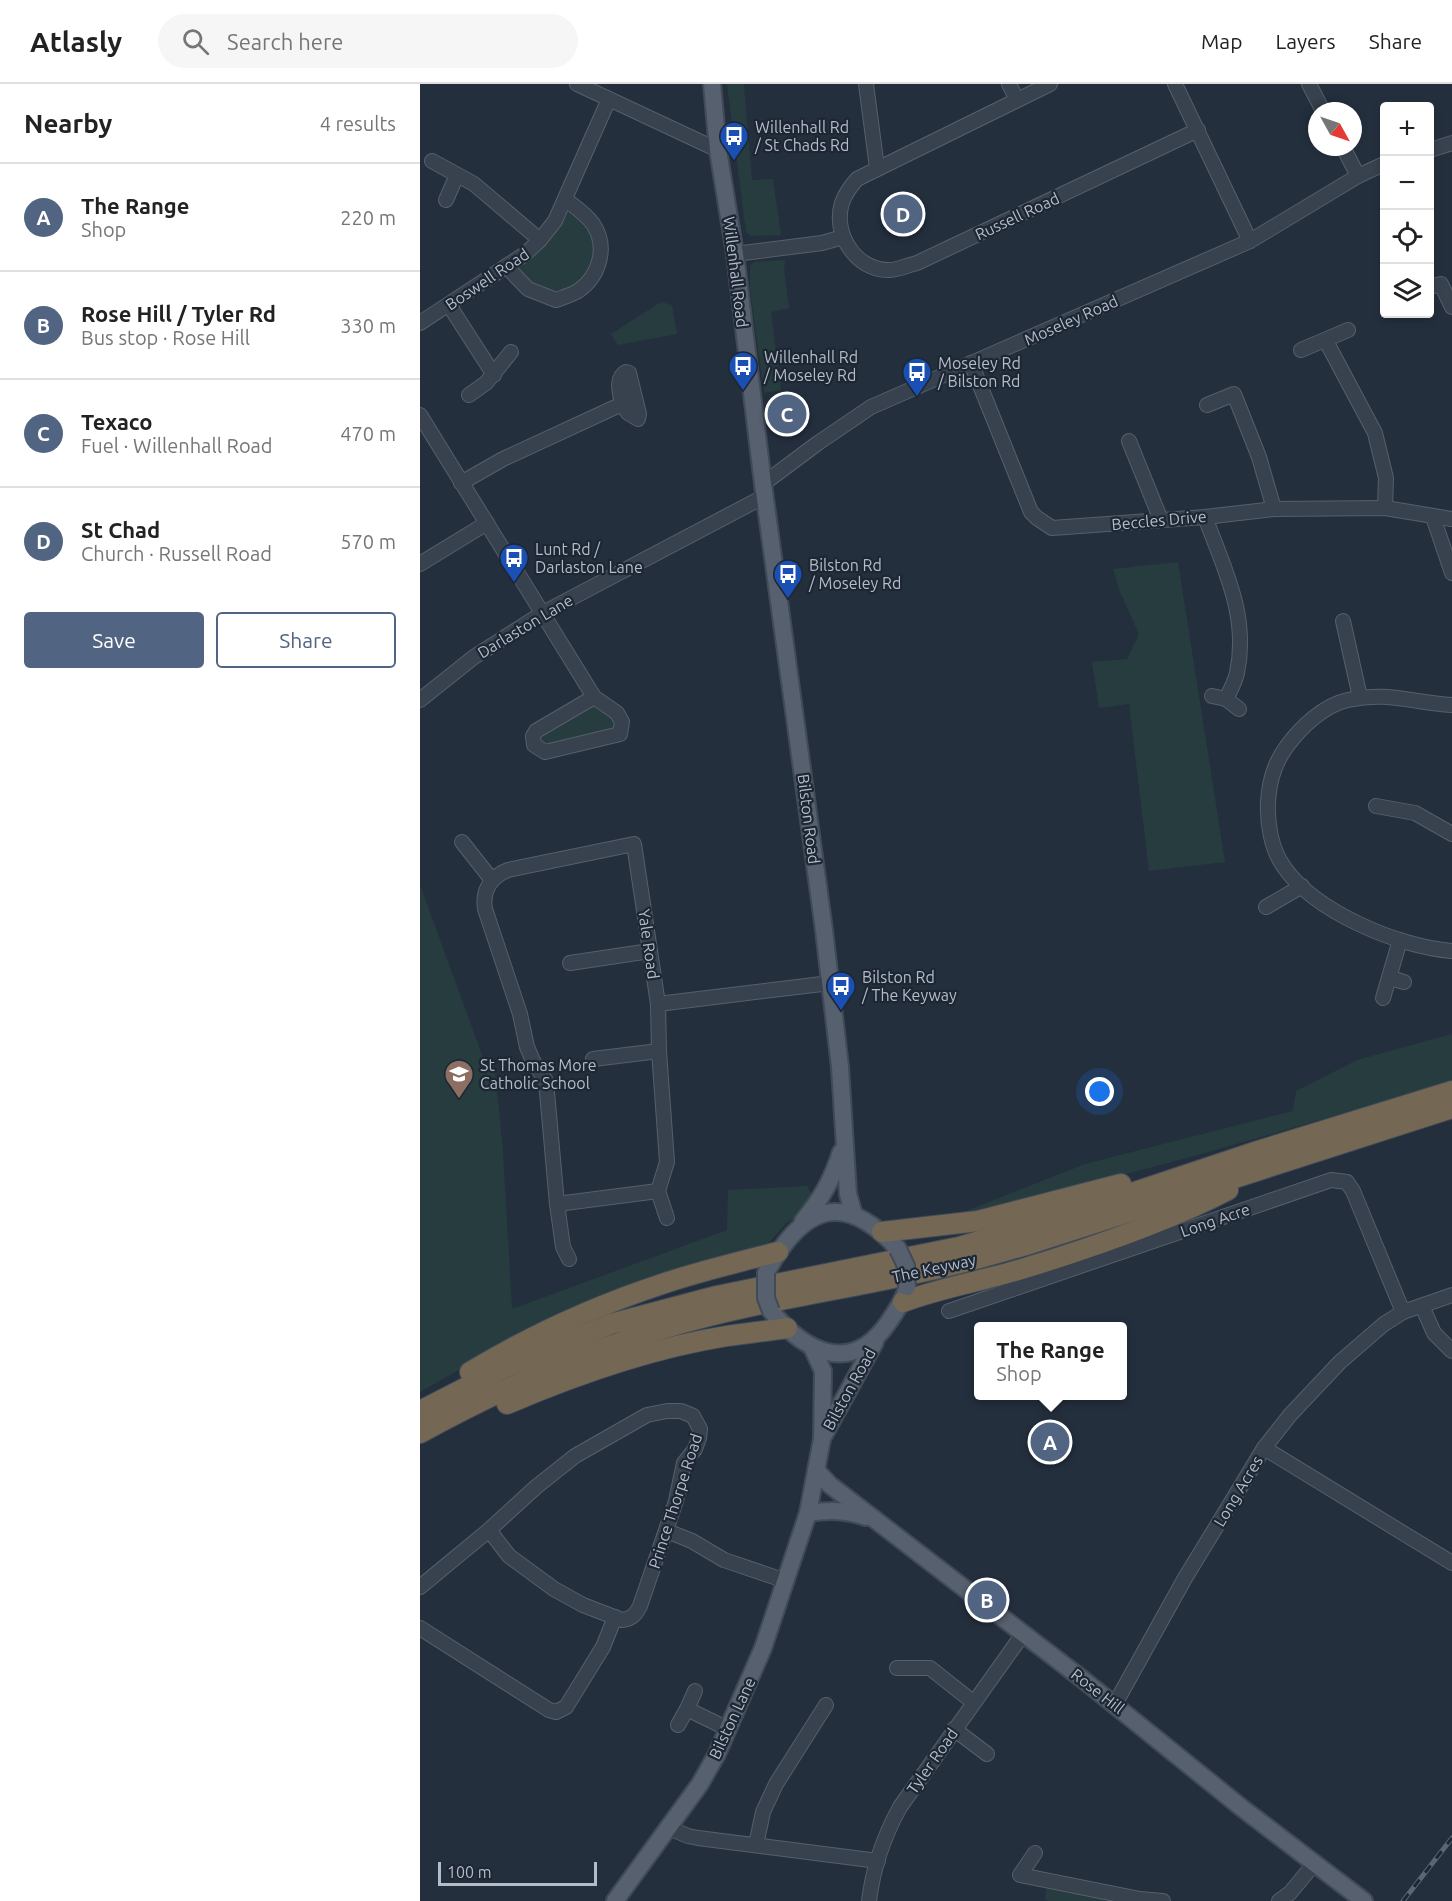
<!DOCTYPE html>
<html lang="en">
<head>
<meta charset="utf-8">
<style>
	:root { --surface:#fff; --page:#f6f6f6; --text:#222; --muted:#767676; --line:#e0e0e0; --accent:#516482 }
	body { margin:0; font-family:Ubuntu,sans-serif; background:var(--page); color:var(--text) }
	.controls { position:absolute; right:18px; top:18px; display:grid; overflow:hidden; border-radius:6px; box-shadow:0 3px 9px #0003 }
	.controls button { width:54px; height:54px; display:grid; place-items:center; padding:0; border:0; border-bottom:2px solid var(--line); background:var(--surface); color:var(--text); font:30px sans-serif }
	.compass { position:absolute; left:888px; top:18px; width:54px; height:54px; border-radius:50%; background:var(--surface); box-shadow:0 3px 9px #0003; rotate:130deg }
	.scale { position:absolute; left:18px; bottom:15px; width:159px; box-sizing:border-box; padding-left:6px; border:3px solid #b4bcc9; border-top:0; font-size:16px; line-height:21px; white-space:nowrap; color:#b4bcc9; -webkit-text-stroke:4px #1d2633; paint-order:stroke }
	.you { position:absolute; left:680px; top:1008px; width:21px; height:21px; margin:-15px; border:4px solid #fff; border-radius:50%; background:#1a73e8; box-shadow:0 0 0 9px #1a73e833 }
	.badge { display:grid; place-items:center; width:39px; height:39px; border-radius:50%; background:var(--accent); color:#fff; font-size:20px; font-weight:700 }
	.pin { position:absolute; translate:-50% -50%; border:3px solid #fff; box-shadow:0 2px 6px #0006 }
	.popup { position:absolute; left:554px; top:1238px; width:153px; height:78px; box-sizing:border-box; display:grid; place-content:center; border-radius:6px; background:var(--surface); filter:drop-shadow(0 2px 4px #0005); font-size:20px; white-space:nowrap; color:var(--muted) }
	.popup b { font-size:22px; color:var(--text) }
	.popup::after { content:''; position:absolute; left:50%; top:100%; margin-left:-12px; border:12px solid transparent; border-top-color:var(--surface) }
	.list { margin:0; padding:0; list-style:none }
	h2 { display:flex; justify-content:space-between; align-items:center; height:78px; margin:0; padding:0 24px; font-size:26px }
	h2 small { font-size:20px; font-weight:400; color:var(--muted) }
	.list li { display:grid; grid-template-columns:39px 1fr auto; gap:18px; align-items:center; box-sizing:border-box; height:108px; padding:0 24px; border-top:2px solid var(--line) }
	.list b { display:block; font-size:22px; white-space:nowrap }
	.list p { margin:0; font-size:20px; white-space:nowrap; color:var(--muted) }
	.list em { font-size:20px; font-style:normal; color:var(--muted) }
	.actions { display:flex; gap:12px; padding:18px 24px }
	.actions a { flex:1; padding:14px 0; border:2px solid var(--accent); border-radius:6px; text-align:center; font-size:21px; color:var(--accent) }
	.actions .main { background:var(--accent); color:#fff }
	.icon { flex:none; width:33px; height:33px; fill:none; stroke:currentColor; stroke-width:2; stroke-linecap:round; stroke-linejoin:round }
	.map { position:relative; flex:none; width:1032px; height:1817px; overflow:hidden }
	header { display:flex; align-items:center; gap:36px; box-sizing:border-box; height:84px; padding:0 30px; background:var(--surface); border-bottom:2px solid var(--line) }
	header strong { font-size:28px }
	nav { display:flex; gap:33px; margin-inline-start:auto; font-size:21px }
	.search { width:420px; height:54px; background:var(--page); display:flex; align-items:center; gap:15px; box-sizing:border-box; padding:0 21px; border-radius:33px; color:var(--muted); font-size:22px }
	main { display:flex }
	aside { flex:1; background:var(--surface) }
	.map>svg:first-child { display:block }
	.green { fill:#263c3f }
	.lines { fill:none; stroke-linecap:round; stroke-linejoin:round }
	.minor-casing { stroke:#565f6c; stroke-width:16 }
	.major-casing { stroke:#414a57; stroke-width:20 }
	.highway-casing { stroke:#434c59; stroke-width:22 }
	.minor { stroke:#38414e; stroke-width:14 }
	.major { stroke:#56606e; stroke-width:16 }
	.highway { stroke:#746855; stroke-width:20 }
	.rail-casing { stroke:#5a6575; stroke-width:5 }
	.rail { stroke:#1d2633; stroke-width:3; stroke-dasharray:9; stroke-linecap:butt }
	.major-bridge-casing { stroke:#414a57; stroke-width:20; stroke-linecap:butt }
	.major-bridge { stroke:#56606e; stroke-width:16 }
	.labels { text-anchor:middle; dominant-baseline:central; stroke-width:4.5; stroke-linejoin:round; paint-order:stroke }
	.poi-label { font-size:16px; fill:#b4bcc9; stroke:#1d2633; text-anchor:start }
	.street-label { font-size:16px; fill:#b4bcc9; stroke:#1d2633 }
</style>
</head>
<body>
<header>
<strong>Atlasly</strong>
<div class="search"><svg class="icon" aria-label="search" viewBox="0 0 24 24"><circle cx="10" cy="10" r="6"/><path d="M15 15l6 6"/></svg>Search here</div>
<nav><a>Map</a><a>Layers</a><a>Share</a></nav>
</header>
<main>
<aside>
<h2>Nearby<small>4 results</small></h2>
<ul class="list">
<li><span class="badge">A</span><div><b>The Range</b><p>Shop</p></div><em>220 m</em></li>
<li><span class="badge">B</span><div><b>Rose Hill / Tyler Rd</b><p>Bus stop · Rose Hill</p></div><em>330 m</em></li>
<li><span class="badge">C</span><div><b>Texaco</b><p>Fuel · Willenhall Road</p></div><em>470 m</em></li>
<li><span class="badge">D</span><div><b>St Chad</b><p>Church · Russell Road</p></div><em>570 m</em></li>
</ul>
<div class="actions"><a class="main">Save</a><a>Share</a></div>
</aside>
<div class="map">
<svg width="1032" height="1817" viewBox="0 0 1032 1817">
	<rect width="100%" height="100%" fill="#242f3e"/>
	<!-- green -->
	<g class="green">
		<polygon points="307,0 324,0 332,96 353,95 361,151 331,152 326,148"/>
		<path d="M150 127C156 132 167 137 172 144 178 153 177 161 175 171 174 176 174 185 171 189 150 220 116 209 95 186L128 160Z"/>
		<polygon points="365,176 364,186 369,224 351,228 361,306 344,309 330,205 330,182 334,178"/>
		<polygon points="241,218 252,221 257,250 198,261 191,250"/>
		<polygon points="758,478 805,778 729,787 709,620 679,624 672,578 707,575 719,550 700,508 693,485"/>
		<polygon points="174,620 195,634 197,645 125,663 121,659 119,654 123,650"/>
		<polygon points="0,801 64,976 74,977 83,1067 92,1225 307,1146 308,1106 388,1102 388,1105 394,1111 373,1136 366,1139 347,1161 69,1269 0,1308"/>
		<path d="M1032 950V996C870 1046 707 1094 541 1129L665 1080 873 1027 876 1007 937 976Z"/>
		<polygon points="627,1800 716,1817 629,1817 625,1815"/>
	</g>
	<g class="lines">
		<!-- minor casing -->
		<g class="minor-casing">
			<g id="minor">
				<polyline points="157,0 298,66"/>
				<polyline points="446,0 457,84"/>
				<polyline points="589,0 597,16"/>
				<path d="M630 0 437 95C430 103 425 110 422 119 412 150 437 187 469 186 478 186 488 181 497 179L778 46"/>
				<polyline points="755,0 830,157"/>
				<polyline points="889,0 903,27"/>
				<polyline points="923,63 938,92"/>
				<polyline points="1010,66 1032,59"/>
				<polyline points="12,77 54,100 120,156"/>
				<polyline points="26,116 37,91"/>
				<polyline points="315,170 402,159 423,153"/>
				<path d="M86 182 108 205 136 216C144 213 151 211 158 207 180 192 188 162 173 140 166 130 154 122 145 115"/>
				<polyline points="1010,203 1021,200 1032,223"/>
				<polyline points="29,221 74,291"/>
				<polyline points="0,239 105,170 120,156 135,137 189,15"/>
				<polyline points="906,257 955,349 966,394 965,424"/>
				<polyline points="881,266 928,246"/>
				<polyline points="551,279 611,428 617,434 632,444 785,433 854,425 965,424 1032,435"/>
				<polyline points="49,311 66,299 91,268"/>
				<polyline points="787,321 814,310 839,373 854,425"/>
				<polyline points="0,331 174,613 197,629 202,638 200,650 125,668 114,661 113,652 116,647 174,613"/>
				<polyline points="709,357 741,436"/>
				<path d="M41 399 83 375 202 320C200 309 195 294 206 288L209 289 219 330 218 335 208 329 202 320"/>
				<polyline points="343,400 398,359 451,323 830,157 938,92 964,80"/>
				<path d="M785 433C804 484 829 532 817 589 815 598 810 607 806 615"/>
				<polyline points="1013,433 1032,489"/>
				<polyline points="0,480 67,439"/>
				<polyline points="923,537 940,613"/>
				<polyline points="792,612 806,615 819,625"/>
				<polyline points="0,616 54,573 123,529 345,412"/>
				<path d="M1032 621C993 619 969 607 928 616 904 621 881 643 867 662 855 678 849 697 848 718 847 739 851 765 864 783 895 828 979 863 1032 867"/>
				<polyline points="956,722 995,729 1032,750"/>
				<polyline points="42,758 72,796"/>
				<path d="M214 760 238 920 239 967 247 1078 238 1107 137 1120 126 997 113 977 107 963 100 930 65 825C62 806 71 793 88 786Z"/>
				<polyline points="846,823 882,802"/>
				<polyline points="150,879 230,867"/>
				<polyline points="970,894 984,898"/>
				<polyline points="963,914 980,856"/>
				<polyline points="238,920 410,899"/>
				<polyline points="173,975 239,967"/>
				<polyline points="238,1107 247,1134"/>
				<polyline points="137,1120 143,1163 149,1175"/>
				<polyline points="1002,1222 1014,1249 1032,1267"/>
				<polyline points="529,1227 911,1096 927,1098 933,1107 983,1228"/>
				<polyline points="844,1364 1032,1479"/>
				<polyline points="247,1447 272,1457 304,1476 366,1497"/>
				<path d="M0 1503 69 1446 116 1403 155 1372 227 1331 247 1327H261L273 1332 280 1345 279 1354 275 1365 264 1379 256 1417 220 1522C216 1530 212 1535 202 1536L163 1521 134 1505 89 1472 69 1446"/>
				<polyline points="0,1544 129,1626 136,1628 146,1623 183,1563 195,1533"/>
				<polyline points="477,1584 510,1584 553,1618"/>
				<polyline points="695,1620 765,1494 815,1412 844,1364 870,1331 920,1278 964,1240 983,1228 1032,1211"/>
				<polyline points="267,1625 275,1607"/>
				<polyline points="258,1641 267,1625 308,1645"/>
				<polyline points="534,1645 567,1670"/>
				<polyline points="249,1744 268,1752 278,1754 458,1777"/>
				<polyline points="336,1761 343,1728 356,1700 406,1621"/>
				<polyline points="615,1769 600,1791 720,1815 743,1817"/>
				<path d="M449 1817C453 1784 464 1752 480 1723L603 1550"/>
				<polyline points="859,1817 870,1809 894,1780"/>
			</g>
		</g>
		<!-- major casing -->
		<g class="major-casing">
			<g id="major">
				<polyline points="292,0 298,66 315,170 343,400 404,846 420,983 428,1110 434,1131"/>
				<path d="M383 1137C402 1114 412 1096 421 1068"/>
				<path d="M346 1189C382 1123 422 1104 478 1165"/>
				<path d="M351 1227C385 1268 431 1292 468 1239 475 1229 482 1219 486 1207"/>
				<polyline points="404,1351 455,1258"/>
				<polyline points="396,1386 410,1401 661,1594 822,1724 944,1817"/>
				<path d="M388 1429C409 1426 426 1426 446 1433"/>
				<polyline points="195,1817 280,1700 297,1670 343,1564 388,1429 402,1355 403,1287 392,1263"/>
			</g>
		</g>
		<!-- highway casing -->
		<g class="highway-casing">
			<g id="highway">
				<polyline points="462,1148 558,1137 701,1100"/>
				<path d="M483 1218C522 1203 563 1197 602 1185 671 1164 745 1139 808 1106"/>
				<path d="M50 1288C110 1252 175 1222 242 1200 280 1187 319 1178 358 1168"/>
				<path d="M87 1320C157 1290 231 1264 307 1252 327 1249 347 1247 367 1244"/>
				<polyline points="0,1327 84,1284 191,1240 297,1212 539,1163 637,1134 838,1067 1032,1007"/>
				<path d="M0 1349C77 1307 158 1270 242 1245 340 1215 441 1204 540 1179 562 1174 584 1167 606 1161L1032 1024"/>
			</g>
		</g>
		<!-- minor -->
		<use href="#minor" class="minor"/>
		<!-- major -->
		<use href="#major" class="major"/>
		<!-- highway -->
		<use href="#highway" class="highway"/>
		<!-- rail casing -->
		<g class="rail-casing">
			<polyline id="rail" points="983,1817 1032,1754"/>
		</g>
		<!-- rail -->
		<use href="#rail" class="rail"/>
		<!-- major-bridge casing -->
		<g class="major-bridge-casing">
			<g id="major-bridge">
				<polyline points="478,1165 486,1182 487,1203"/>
				<polyline points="346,1189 346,1214 351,1227"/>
			</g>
		</g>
		<!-- major-bridge -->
		<use href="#major-bridge" class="major-bridge"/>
	</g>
	<!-- icons -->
	<defs>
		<g id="bus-pin" transform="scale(1.5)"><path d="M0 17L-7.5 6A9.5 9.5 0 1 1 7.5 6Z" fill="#1a4fb4" stroke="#1d2633"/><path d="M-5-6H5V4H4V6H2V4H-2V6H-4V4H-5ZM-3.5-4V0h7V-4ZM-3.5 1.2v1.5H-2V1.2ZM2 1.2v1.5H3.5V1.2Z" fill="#fff"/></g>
		<g id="school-pin" transform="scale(1.5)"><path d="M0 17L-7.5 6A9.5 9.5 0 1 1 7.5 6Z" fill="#8d6e63" stroke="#1d2633"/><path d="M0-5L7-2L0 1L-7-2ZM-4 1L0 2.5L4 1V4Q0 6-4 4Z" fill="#fff"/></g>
	</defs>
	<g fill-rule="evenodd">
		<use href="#bus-pin" x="314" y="52"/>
		<use href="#bus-pin" x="323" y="282"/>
		<use href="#bus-pin" x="497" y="288"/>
		<use href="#bus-pin" x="94" y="474"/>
		<use href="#bus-pin" x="368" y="490"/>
		<use href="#bus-pin" x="421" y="902"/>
		<use href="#school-pin" x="39" y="990"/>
	</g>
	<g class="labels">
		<!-- poi labels -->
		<g class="poi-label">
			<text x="335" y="43">Willenhall Rd<tspan x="335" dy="18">/ St Chads Rd</tspan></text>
			<text x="344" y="273">Willenhall Rd<tspan x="344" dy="18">/ Moseley Rd</tspan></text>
			<text x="518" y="279">Moseley Rd<tspan x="518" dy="18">/ Bilston Rd</tspan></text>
			<text x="115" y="465">Lunt Rd /<tspan x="115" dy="18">Darlaston Lane</tspan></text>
			<text x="389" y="481">Bilston Rd<tspan x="389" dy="18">/ Moseley Rd</tspan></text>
			<text x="442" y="893">Bilston Rd<tspan x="442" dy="18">/ The Keyway</tspan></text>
			<text x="60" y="981">St Thomas More<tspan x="60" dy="18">Catholic School</tspan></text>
		</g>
		<!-- street labels -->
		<g class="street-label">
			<text transform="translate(597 132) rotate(-25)">Russell Road</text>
			<text transform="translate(316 188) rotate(83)">Willenhall Road</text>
			<text transform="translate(67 195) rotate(-34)">Boswell Road</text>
			<text transform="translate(651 236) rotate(-24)">Moseley Road</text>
			<text transform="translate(739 436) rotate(-5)">Beccles Drive</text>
			<text transform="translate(105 542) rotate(-31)">Darlaston Lane</text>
			<text transform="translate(389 735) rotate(83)">Bilston Road</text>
			<text transform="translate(229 860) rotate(82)">Yale Road</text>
			<text transform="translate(795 1136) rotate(-19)">Long Acre</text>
			<text transform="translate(514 1184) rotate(-12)">The Keyway</text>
			<text transform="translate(429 1305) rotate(-61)">Bilston Road</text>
			<text transform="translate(818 1407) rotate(-59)">Long Acres</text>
			<text transform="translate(255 1417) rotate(-72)">Prince Thorpe Road</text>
			<text transform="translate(678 1607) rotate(38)">Rose Hill</text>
			<text transform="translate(312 1634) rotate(-65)">Bilston Lane</text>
			<text transform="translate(512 1677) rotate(-55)">Tyler Road</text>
		</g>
	</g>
</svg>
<div class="controls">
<button>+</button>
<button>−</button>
<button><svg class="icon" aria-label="locate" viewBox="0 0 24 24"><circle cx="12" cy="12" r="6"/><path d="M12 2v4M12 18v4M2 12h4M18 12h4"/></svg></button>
<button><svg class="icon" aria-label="layers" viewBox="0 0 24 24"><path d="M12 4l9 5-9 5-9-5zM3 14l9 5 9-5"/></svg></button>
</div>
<svg class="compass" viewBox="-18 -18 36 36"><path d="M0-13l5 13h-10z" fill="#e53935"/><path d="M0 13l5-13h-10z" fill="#767676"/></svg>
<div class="scale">100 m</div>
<div class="you"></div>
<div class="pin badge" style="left:630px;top:1358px">A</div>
<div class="popup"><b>The Range</b>Shop</div>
<div class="pin badge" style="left:567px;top:1516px">B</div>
<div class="pin badge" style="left:367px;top:330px">C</div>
<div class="pin badge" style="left:483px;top:130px">D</div>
</div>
</main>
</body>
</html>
